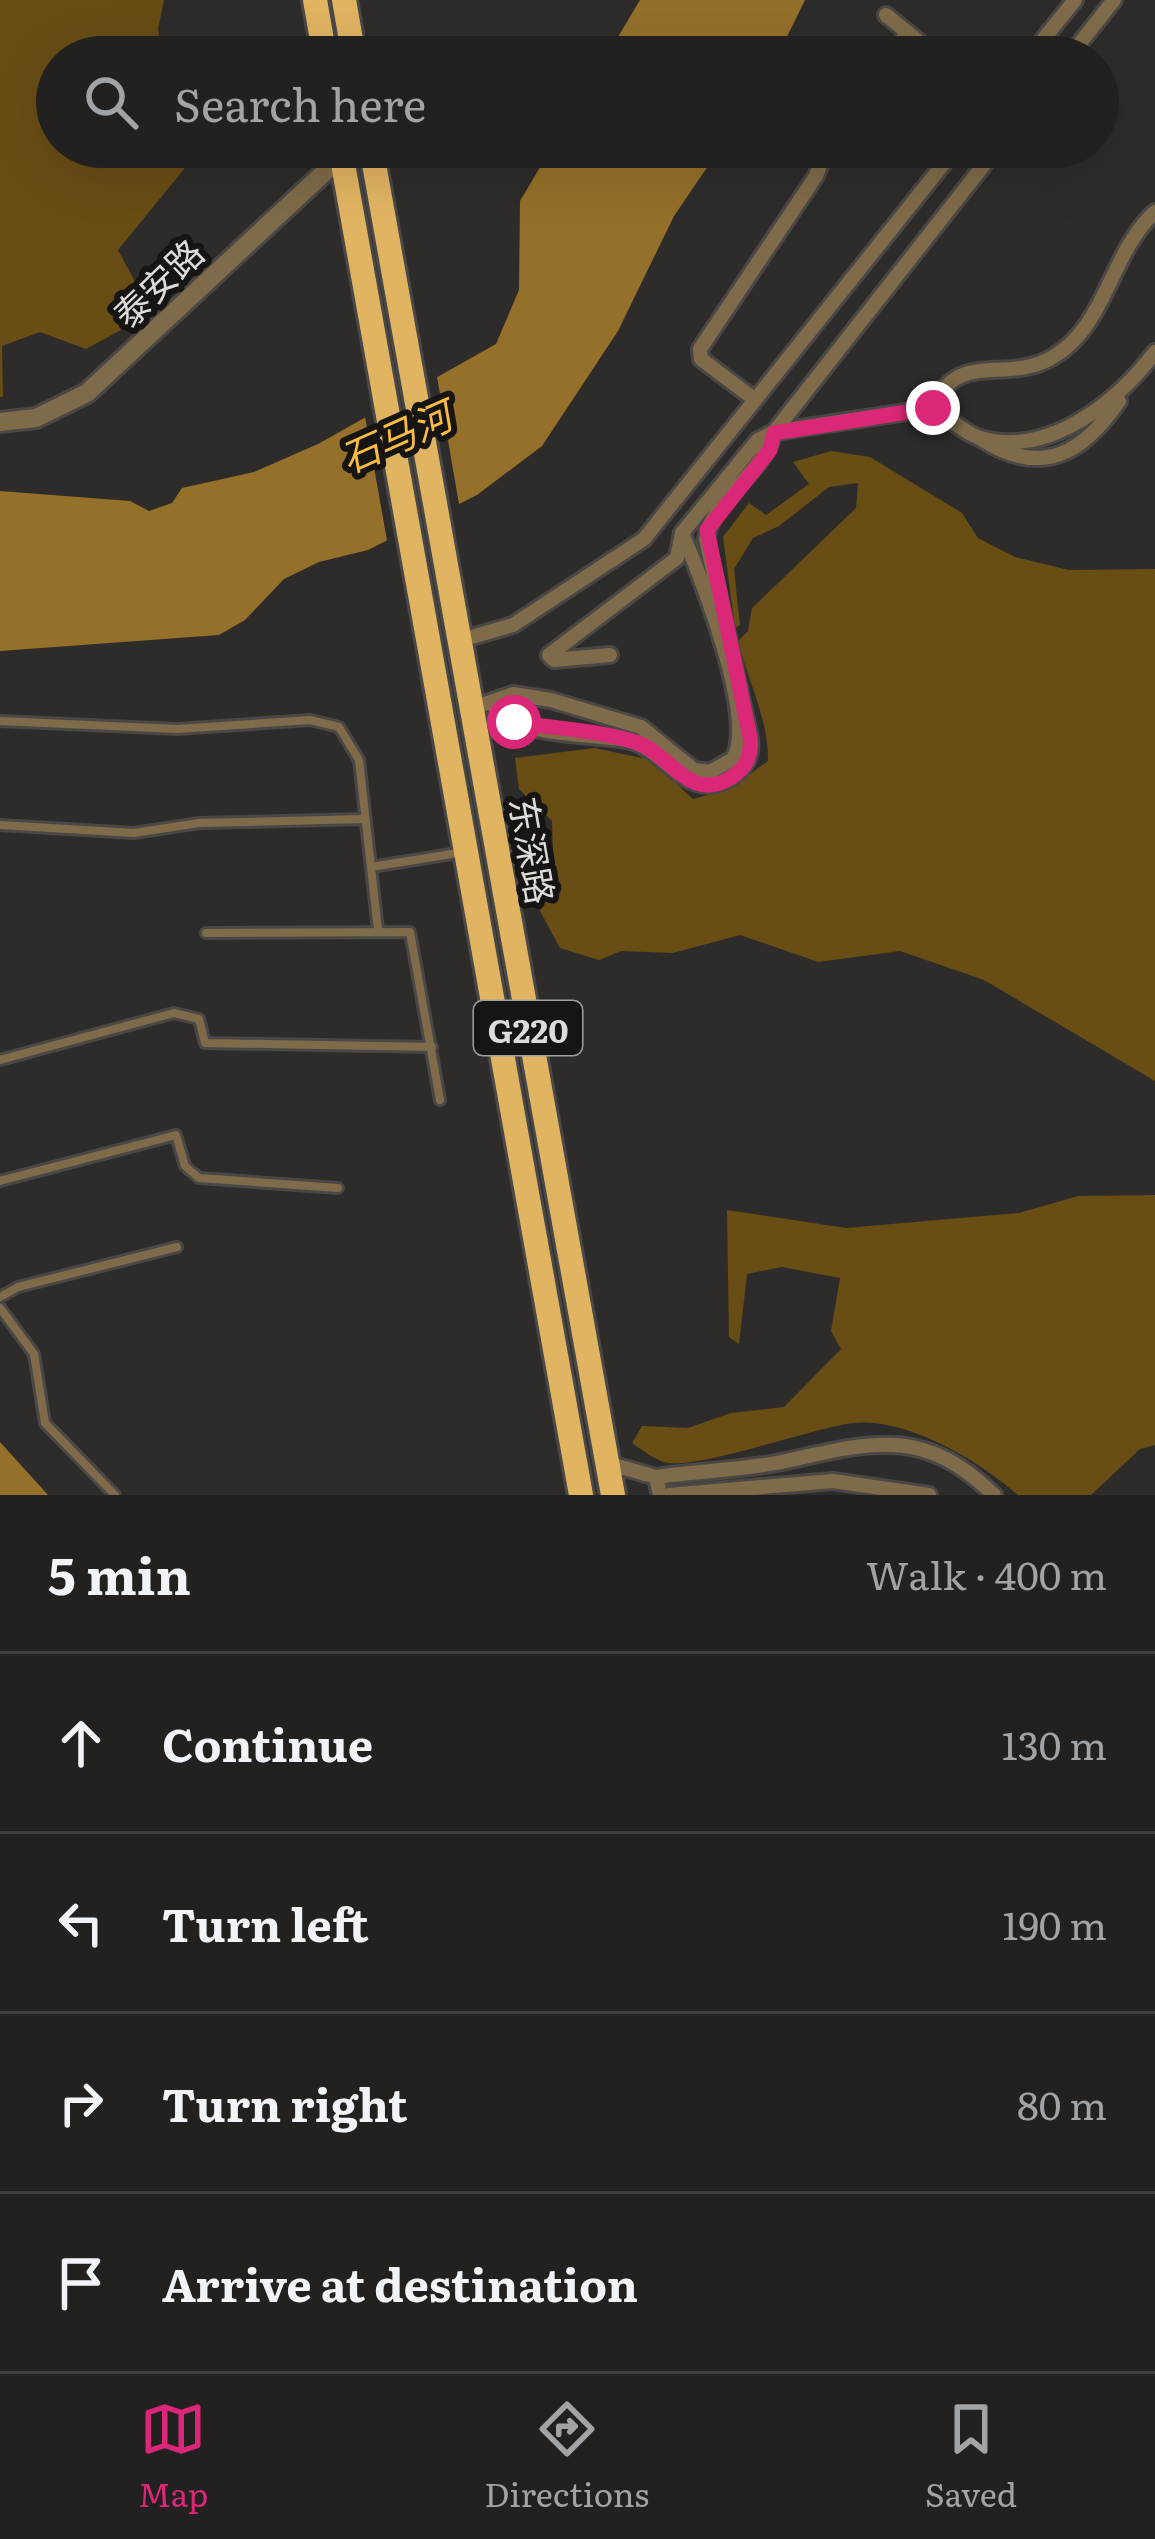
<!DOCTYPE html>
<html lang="en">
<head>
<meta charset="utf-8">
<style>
	:root { --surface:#222120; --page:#2e2e2d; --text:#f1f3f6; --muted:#a2a3a5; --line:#3f3e3e; --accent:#db2777 }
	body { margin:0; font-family:Literata,"Noto Sans SC",serif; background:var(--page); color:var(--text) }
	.stop { position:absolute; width:36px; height:36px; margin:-27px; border:9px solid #db2777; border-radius:50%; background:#fff }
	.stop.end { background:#db2777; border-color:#fff; box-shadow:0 3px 12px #0008 }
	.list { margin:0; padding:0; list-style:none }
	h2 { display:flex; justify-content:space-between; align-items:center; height:156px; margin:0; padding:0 48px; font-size:51px }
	h2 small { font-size:39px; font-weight:400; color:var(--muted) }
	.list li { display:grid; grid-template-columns:78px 1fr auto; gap:36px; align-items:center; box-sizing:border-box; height:180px; padding:0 48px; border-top:3px solid var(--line) }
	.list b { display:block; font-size:45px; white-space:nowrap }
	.list em { font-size:39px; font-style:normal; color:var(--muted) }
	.icon { flex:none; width:66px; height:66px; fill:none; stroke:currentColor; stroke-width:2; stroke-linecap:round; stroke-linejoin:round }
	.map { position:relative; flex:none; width:1155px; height:1495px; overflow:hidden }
	.search { position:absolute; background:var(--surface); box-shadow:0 12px 48px #0002; left:36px; right:36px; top:36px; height:132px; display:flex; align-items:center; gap:30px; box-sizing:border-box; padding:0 42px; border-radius:66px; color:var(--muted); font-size:45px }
	.sheet { height:876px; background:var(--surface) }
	nav { display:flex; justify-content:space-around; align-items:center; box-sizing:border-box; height:168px; border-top:3px solid var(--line); background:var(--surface); font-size:33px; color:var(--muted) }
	nav a { display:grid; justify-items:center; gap:6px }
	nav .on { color:var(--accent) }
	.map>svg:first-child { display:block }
	.green { fill:#684d15 }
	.water { fill:#94702a }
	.pier { fill:#2e2c2a }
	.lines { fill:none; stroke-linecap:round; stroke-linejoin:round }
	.service-casing { stroke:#4a4846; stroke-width:14 }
	.minor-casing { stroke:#4a4846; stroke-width:20 }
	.tertiary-casing { stroke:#4a4846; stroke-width:24 }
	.trunk-casing { stroke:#4a4846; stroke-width:30 }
	.service { stroke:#7f6b49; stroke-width:8 }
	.minor { stroke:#7f6b49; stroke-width:14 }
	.tertiary { stroke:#7f6b49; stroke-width:18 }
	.trunk { stroke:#e1b462; stroke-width:24 }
	.route { stroke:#db2777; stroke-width:15 }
	.labels { text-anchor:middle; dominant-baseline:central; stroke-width:12; stroke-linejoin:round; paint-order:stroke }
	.shield { fill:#161514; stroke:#a1a09f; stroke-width:3 }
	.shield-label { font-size:33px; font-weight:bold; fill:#dddcda }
	.street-label { font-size:36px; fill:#dddcda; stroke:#161514 }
	.water-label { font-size:39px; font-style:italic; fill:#fbbd40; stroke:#161514 }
</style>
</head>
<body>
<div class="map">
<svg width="1155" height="1495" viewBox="0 0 1155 1495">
	<rect width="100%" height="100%" fill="#2e2c2a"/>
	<!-- green -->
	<g class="green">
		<polygon points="0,0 164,0 158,29 162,57 57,57 57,147 202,147 118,250 152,313 86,349 40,332 2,346 3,397 0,397"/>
		<path d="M831 451 870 457 962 513 978 538 1015 557 1069 570 1155 569V1081L984 980 900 951 818 962 740 935 673 953 621 951 599 960 560 948 540 911 554 878 552 821 519 789 515 758 595 748 651 760 693 799 729 789 768 761C769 720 748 682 738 641L748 631 752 608 856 508 858 483 829 487 779 526 753 538 734 569 740 625 735 628 723 537 749 503 766 515 809 484 793 462Z"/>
		<path d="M1155 1195V1445L1140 1449 1091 1495H1018C979 1461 907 1417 853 1423 816 1427 694 1471 664 1462 653 1459 641 1449 632 1443L642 1426 688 1428 731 1413 784 1407 841 1349 831 1331 840 1278 782 1267 747 1274 739 1344 729 1337 727 1210 846 1228 1019 1213 1078 1196Z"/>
	</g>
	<!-- water -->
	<g class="water">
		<polygon points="640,0 805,0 777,57 606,57"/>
		<polygon points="552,147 721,147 674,216 618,331 542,446 477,495 368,550 319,562 284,579 245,620 219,635 0,651 0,491 130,501 149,511 172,503 182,488 254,472 318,444 496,344 519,290 520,201"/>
		<polygon points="0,1442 48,1495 0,1495"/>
	</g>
	<!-- pier -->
	<polygon class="pier" points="436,371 460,510 388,546 364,411"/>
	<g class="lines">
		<!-- service casing -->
		<g class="service-casing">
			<g id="service">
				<polyline points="0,721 177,729 310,720 339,727 359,760 378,930"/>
				<polyline points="0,825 134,833 199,823 365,819"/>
				<polyline points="371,867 464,852"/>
				<polyline points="206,933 410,932 440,1100"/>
				<polyline points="0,1060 174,1013 199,1019 205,1043 432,1047"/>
				<polyline points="0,1181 176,1135 185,1166 199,1178 338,1188"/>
				<polyline points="0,1297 18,1287 177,1247"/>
				<polyline points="0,1308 34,1354 45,1423 115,1495"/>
			</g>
		</g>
		<!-- minor casing -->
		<g class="minor-casing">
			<g id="minor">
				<polyline points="886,15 938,57"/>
				<polyline points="890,57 907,33"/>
				<polyline points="1029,57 1075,0"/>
				<polyline points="1069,57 1114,0"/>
				<polyline points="754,399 701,359 700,349 816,176 827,147"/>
				<path d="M933 408C957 348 1006 385 1053 357 1107 325 1110 253 1155 212"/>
				<path d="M774 432 933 408C948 417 964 433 980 438 1049 458 1118 401 1155 352"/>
				<polyline points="774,432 998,147"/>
				<path d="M983 440C1043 478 1084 452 1119 401"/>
				<polyline points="461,640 513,625 644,539 957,147"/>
				<polyline points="610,655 554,660 549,655 677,558 682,533"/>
				<path d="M473 708 513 694 551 700 641 727 694 770 710 772 733 759C757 719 701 577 682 533L758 440 774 432C764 474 712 498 706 539L750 738C752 755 747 767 732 777 687 806 666 747 626 740 588 733 517 738 493 705"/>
				<polyline points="607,1463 656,1477 660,1495"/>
				<path d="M656 1477C699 1471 745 1470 786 1461 873 1442 923 1426 994 1495"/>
				<polyline points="669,1495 833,1481 929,1495"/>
			</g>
		</g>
		<!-- tertiary casing -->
		<g class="tertiary-casing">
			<polyline id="tertiary" points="0,422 36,418 87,393 342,156"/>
		</g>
		<!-- trunk casing -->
		<g class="trunk-casing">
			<g id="trunk">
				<polyline points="315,0 325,57"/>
				<polyline points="344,0 354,57"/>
				<polyline points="340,147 581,1495"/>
				<polyline points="371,147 613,1495"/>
			</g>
		</g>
		<!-- service -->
		<use href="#service" class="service"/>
		<!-- minor -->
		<use href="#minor" class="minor"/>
		<!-- tertiary -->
		<use href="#tertiary" class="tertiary"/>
		<!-- trunk -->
		<use href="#trunk" class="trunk"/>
	</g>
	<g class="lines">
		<!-- route -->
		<path class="route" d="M514 722C552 728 598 730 635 742 671 753 689 805 732 777 747 767 752 755 750 737L707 530 770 450 774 433 933 408"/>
	</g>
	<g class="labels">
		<!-- shield labels -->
		<rect class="shield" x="474" y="1001" width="108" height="54" rx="9"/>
		<g class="shield-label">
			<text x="528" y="1028">G220</text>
		</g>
		<!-- street labels -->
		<g class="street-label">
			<text transform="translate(157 282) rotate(-44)">泰安路</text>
			<text transform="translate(534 850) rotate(80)">东深路</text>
		</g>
		<!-- water labels -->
		<g class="water-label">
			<text transform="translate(395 435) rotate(-24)">石马河</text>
		</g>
	</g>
</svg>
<div class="stop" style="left:514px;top:722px"></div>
<div class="stop end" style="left:933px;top:408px"></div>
<div class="search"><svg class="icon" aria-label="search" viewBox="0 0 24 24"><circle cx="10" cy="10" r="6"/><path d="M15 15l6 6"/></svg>Search here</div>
</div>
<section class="sheet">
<h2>5 min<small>Walk · 400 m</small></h2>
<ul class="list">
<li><svg class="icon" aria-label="ahead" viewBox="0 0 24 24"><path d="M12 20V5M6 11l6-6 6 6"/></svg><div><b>Continue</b></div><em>130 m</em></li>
<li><svg class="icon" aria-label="left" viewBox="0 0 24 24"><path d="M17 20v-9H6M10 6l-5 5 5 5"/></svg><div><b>Turn left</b></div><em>190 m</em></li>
<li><svg class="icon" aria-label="right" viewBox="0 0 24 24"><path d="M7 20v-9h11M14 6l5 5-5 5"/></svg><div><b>Turn right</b></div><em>80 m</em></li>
<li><svg class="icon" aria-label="arrive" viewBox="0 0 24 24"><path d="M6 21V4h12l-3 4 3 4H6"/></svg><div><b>Arrive at destination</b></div></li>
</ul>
</section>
<nav>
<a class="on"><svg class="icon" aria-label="map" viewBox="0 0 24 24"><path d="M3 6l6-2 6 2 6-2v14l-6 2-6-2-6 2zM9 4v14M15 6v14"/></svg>Map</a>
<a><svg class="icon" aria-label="directions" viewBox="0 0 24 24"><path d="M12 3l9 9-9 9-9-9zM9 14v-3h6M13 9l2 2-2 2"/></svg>Directions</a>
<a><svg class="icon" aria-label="saved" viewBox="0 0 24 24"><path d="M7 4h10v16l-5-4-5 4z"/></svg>Saved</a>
</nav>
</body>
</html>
